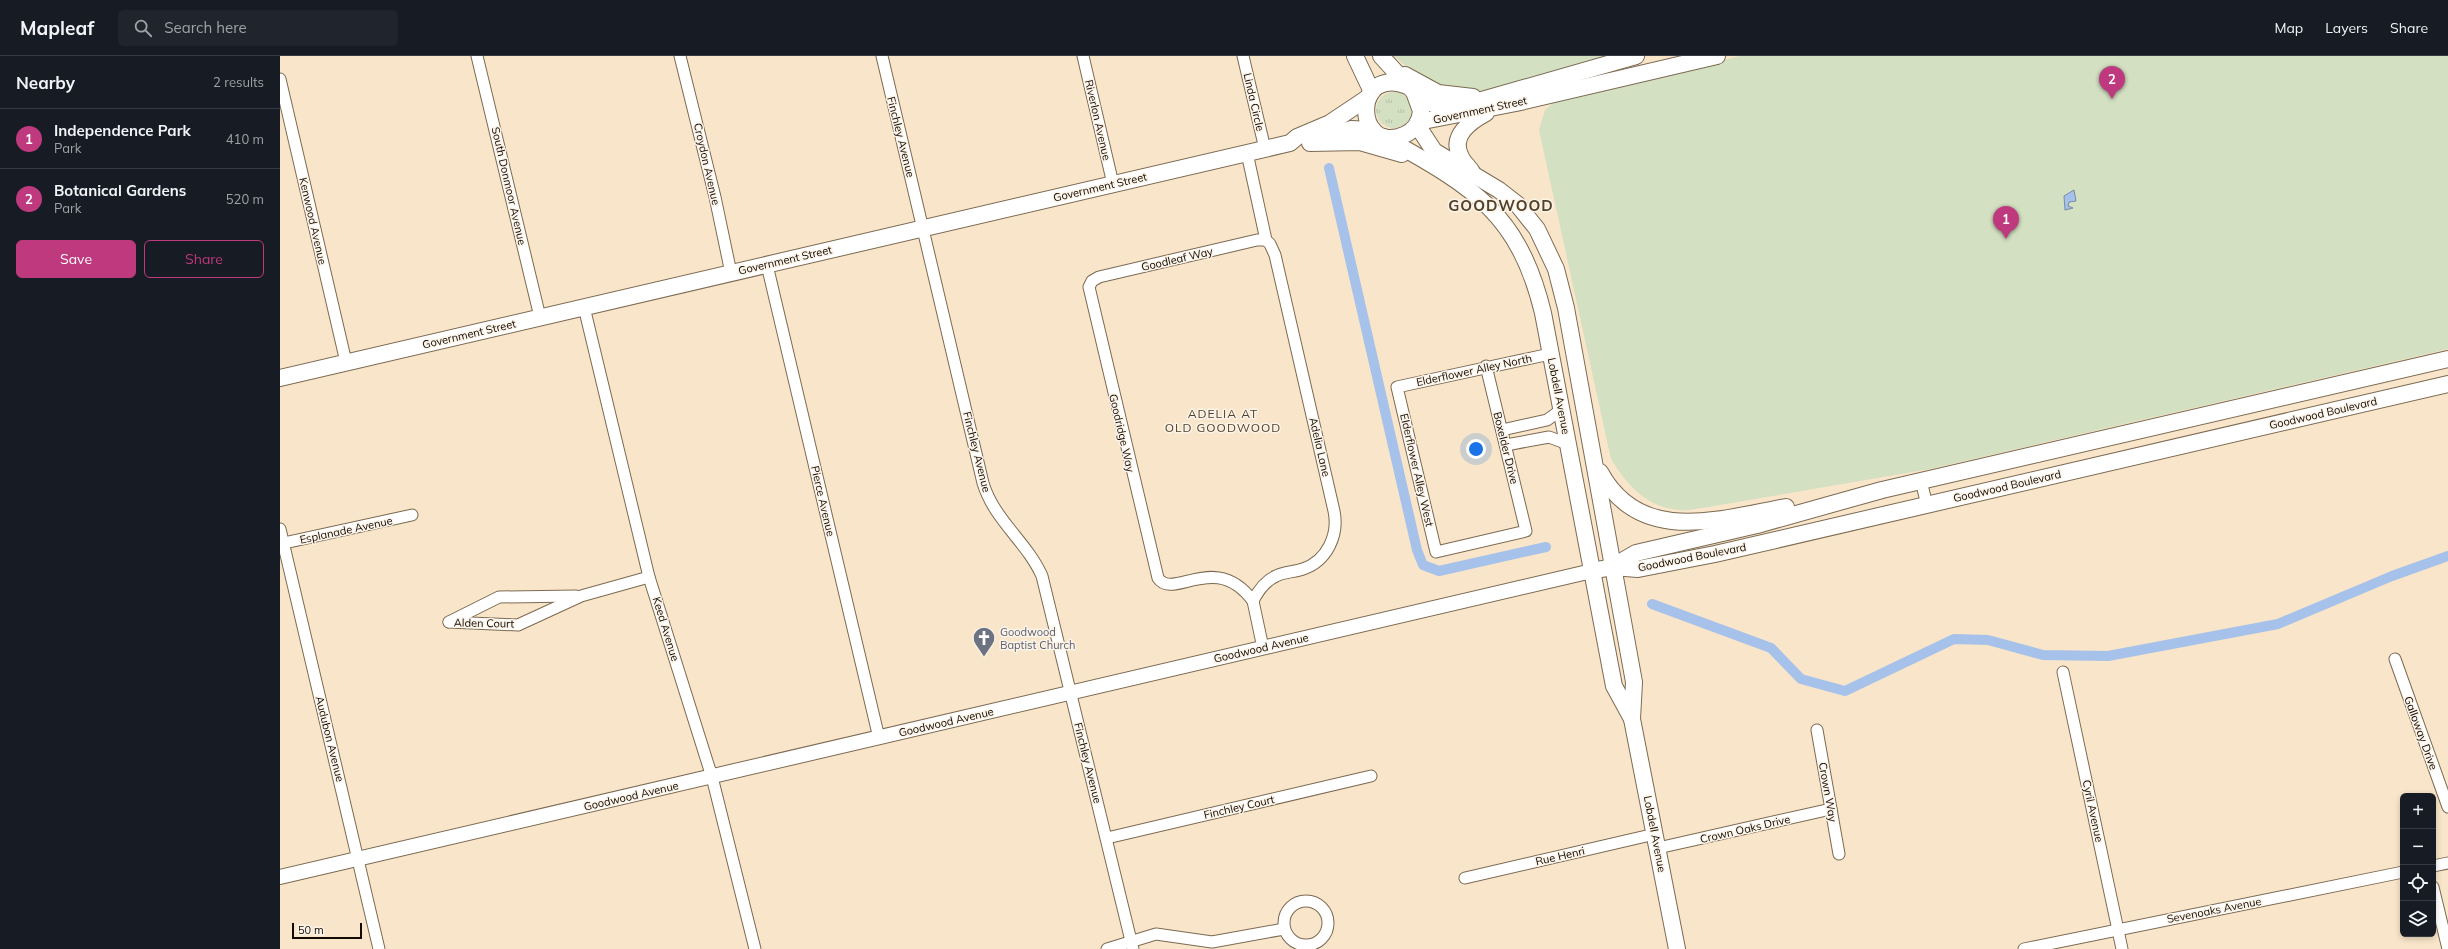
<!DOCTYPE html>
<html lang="en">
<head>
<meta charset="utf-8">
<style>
	:root { --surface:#171b24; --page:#20242c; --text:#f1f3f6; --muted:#9ea1a6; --line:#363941; --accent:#be397d }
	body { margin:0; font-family:Mulish,sans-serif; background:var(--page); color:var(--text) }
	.controls { position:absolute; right:12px; bottom:12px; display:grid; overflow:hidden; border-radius:6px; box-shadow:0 2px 6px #0003 }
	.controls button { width:36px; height:36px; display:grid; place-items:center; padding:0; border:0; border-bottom:1px solid var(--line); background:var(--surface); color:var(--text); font:20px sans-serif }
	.scale { position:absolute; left:12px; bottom:10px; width:70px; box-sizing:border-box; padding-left:4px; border:2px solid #110a03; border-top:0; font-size:11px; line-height:14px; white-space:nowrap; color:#110a03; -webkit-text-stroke:3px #fcf4e9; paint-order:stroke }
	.you { position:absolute; left:1196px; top:393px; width:14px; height:14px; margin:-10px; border:3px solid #fff; border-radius:50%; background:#1a73e8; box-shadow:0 0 0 6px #1a73e833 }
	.badge { display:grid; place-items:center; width:26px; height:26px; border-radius:50%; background:var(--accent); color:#fff; font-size:13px; font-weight:700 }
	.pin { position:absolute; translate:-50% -33px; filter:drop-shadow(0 1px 2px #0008) }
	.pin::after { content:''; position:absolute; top:21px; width:14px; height:12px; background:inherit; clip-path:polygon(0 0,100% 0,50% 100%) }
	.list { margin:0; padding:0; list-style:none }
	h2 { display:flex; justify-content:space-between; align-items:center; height:52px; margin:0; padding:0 16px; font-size:17px }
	h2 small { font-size:13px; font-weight:400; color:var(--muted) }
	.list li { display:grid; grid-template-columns:26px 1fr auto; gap:12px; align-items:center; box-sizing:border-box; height:60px; padding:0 16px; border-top:1px solid var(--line) }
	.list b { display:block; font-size:15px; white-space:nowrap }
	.list p { margin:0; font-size:13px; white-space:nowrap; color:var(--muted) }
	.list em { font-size:13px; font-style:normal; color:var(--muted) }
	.actions { display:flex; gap:8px; padding:12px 16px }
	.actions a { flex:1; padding:9px 0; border:1px solid var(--accent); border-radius:6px; text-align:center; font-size:14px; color:var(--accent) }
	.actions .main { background:var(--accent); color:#fff }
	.icon { flex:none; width:22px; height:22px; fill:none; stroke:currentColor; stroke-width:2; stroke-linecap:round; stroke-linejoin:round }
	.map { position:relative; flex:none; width:2168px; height:893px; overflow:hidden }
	header { display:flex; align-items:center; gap:24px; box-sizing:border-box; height:56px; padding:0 20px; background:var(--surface); border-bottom:1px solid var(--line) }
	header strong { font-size:19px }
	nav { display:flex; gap:22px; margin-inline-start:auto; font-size:14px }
	.search { width:280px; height:36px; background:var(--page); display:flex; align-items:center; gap:10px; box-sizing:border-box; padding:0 14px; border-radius:6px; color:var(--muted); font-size:15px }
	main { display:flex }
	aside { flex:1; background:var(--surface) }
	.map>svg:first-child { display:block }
	.grass { fill:url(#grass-tufts) }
	.green { fill:#d3e0c1 }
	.water { fill:#a6c2ea; stroke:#798ba5 }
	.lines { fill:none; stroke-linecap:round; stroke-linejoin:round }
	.canal { stroke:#a6c2ea; stroke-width:10 }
	.minor-casing { stroke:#7c6a52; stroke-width:13 }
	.tertiary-casing { stroke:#7c6a52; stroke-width:16 }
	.secondary-casing { stroke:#7c6a52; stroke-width:18 }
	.minor { stroke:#fff; stroke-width:11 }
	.tertiary { stroke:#fff; stroke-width:14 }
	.secondary { stroke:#fff; stroke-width:16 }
	.labels { text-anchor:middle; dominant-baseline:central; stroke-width:3; stroke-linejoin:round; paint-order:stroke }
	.street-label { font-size:11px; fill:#110a03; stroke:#fcf4e9 }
	.worship-label { font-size:11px; fill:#5b616d; stroke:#fcf4e9; text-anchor:start }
	.neighbourhood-label { font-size:12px; letter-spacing:1px; fill:#52412a; stroke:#fcf4e9 }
	.district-label { font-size:15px; font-weight:bold; letter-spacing:1px; fill:#52412a; stroke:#fcf4e9 }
</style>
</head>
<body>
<header>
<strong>Mapleaf</strong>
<div class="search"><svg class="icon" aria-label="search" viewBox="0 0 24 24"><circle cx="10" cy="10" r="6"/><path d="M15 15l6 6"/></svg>Search here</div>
<nav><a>Map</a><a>Layers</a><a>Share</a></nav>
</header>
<main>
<aside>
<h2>Nearby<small>2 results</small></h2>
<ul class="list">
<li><span class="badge">1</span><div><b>Independence Park</b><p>Park</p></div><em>410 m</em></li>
<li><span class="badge">2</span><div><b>Botanical Gardens</b><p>Park</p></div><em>520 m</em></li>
</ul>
<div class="actions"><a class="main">Save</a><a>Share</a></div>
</aside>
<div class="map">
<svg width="2168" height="893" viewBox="0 0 2168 893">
	<defs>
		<pattern id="grass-tufts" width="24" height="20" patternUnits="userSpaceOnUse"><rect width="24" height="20" fill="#d3e0c1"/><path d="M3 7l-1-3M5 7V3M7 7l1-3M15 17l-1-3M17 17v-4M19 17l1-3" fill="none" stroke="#b4bfa4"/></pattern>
	</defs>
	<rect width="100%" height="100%" fill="#f9e5c9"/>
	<!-- grass -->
	<circle class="grass" cx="1114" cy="54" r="18"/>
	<!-- green -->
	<g class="green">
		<path d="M1114 0H1336L1194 37C1160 35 1139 23 1114 0Z"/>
		<path d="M1460 0H2168V293L1650 413 1428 451C1419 452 1409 455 1400 454 1367 452 1347 429 1331 403L1259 74 1265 54 1278 43Z"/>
	</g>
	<!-- water -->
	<polygon class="water" points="1794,134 1796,145 1789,146 1788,150 1793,152 1785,154 1784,140"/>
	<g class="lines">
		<!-- canal -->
		<g class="canal">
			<polyline points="1049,112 1137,494 1143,509 1159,515 1266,491"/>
			<polyline points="1372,548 1491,592 1521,623 1565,635 1674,583 1708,584 1763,599 1828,600 1998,568 2112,520 2168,500"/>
		</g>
		<!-- minor casing -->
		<g class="minor-casing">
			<g id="minor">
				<polyline points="197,0 260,261"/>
				<polyline points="400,0 435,141 451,217"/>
				<path d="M602 0 703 427C714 464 747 486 762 520L853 893"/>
				<polyline points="803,0 833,128"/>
				<polyline points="963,0 985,93"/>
				<polyline points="0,23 66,306"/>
				<path d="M967 97 986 184 990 188 995 199 1054 455C1059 479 1047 505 1023 513 1014 516 1004 516 996 520 985 525 978 535 973 545 935 494 893 545 878 522L809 231 812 225 819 221 977 184H986"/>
				<polyline points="487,209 599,682"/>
				<polyline points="304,251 369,521 432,721 475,893"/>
				<polyline points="1206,310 1246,475 1156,496 1117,331 1270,298"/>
				<polyline points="1222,374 1267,364 1281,354"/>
				<polyline points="1226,389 1269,381 1288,388"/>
				<polyline points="1641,425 1647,449"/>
				<polyline points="0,473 99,893"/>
				<polyline points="0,488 132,459"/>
				<polyline points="973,545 983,592"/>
				<polyline points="169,566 238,569 301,540 369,521"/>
				<polyline points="169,566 219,541 296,540"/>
				<polyline points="2115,603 2168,751"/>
				<polyline points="1783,616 1842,893"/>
				<polyline points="1537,674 1559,798"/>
				<polyline points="827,782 1091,720"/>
				<polyline points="1378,792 1551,753"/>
				<polyline points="2153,810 2168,807"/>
				<polyline points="1185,822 1375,778"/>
				<polyline points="2153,831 2168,893"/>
				<circle cx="1026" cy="867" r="22"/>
				<polyline points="827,893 876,878 932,886 1004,873"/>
				<polyline points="1744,893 2123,816"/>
			</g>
		</g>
		<!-- tertiary casing -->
		<g class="tertiary-casing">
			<polyline id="tertiary" points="0,821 1312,515"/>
		</g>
		<!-- secondary casing -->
		<g class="secondary-casing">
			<g id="secondary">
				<polyline points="1075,0 1092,36"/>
				<path d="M1101 0 1134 36 1141 55C1140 66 1134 75 1124 79 1074 100 1071 5 1130 31"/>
				<polyline points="1125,19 1158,37 1193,41"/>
				<polyline points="1138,42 1159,50 1181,50 1356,0"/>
				<polyline points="1138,66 1236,47 1437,0"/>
				<polyline points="1137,69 1154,95 1219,134 1237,148 1257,173 1276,213 1286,252 1354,626 1352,663 1397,893"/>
				<path d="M1104 81C1190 130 1238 154 1263 257L1334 630 1352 663"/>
				<polyline points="1040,84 1071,73 1093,74"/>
				<polyline points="1030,87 1080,86 1122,98"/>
				<path d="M1192 116C1189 111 1183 106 1181 101 1169 80 1191 65 1206 57"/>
				<polyline points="0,322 1010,87 1017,81 1050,67 1089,41"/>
				<path d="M1320 416C1360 490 1440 463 1506 451"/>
				<polyline points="1332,511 1358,513 1435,498 2168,328"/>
				<polyline points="1312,515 1332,511 1356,497 1477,469 1602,434 2168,303"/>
			</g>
		</g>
		<!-- minor -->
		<use href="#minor" class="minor"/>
		<!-- tertiary -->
		<use href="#tertiary" class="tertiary"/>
		<!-- secondary -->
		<use href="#secondary" class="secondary"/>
	</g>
	<!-- icons -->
	<defs>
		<g id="church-pin" transform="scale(1.15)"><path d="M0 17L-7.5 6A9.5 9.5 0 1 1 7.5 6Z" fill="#6b7280" stroke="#fcf4e9"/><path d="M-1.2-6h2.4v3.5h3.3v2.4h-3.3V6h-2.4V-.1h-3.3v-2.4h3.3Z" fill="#fff"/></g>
	</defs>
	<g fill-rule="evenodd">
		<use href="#church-pin" x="704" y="582"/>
	</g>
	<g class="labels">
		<!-- street labels -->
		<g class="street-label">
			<text transform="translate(974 46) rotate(77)">Linda Circle</text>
			<text transform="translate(1200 54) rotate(-12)">Government Street</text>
			<text transform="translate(818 64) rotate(77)">Riverlon Avenue</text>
			<text transform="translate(621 81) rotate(76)">Finchley Avenue</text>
			<text transform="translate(427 108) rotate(77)">Croydon Avenue</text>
			<text transform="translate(229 130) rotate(77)">South Donmoor Avenue</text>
			<text transform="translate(820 131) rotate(-13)">Government Street</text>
			<text transform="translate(33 165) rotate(77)">Kenwood Avenue</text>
			<text transform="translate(897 203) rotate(-13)">Goodleaf Way</text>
			<text transform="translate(505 204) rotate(-13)">Government Street</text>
			<text transform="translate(189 278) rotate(-13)">Government Street</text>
			<text transform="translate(1194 314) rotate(-12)">Elderflower Alley North</text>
			<text transform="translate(1279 340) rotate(79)">Lobdell Avenue</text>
			<text transform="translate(2043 357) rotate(-13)">Goodwood Boulevard</text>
			<text transform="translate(842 377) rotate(77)">Goodridge Way</text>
			<text transform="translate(1040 391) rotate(77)">Adelia Lane</text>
			<text transform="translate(1226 392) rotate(76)">Boxelder Drive</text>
			<text transform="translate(697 396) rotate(76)">Finchley Avenue</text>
			<text transform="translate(1137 414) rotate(77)">Elderflower Alley West</text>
			<text transform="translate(1727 430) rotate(-13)">Goodwood Boulevard</text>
			<text transform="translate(543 445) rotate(77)">Pierce Avenue</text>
			<text transform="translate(66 474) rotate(-12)">Esplanade Avenue</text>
			<text transform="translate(1412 501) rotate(-11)">Goodwood Boulevard</text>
			<text transform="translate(204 567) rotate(1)">Alden Court</text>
			<text transform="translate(386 573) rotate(73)">Keed Avenue</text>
			<text transform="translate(981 592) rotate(-13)">Goodwood Avenue</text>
			<text transform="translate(666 666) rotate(-13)">Goodwood Avenue</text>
			<text transform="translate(2141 677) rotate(70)">Galloway Drive</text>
			<text transform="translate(50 683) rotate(76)">Audubon Avenue</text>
			<text transform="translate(808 707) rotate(76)">Finchley Avenue</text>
			<text transform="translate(1548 736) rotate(80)">Crown Way</text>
			<text transform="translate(351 740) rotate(-13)">Goodwood Avenue</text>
			<text transform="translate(959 751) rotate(-13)">Finchley Court</text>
			<text transform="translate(1813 755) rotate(78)">Cyril Avenue</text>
			<text transform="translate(1465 773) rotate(-13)">Crown Oaks Drive</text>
			<text transform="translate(1375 778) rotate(79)">Lobdell Avenue</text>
			<text transform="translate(1280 800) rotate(-13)">Rue Henri</text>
			<text transform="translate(1934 854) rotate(-11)">Sevenoaks Avenue</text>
		</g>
		<!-- worship labels -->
		<g class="worship-label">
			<text x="720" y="576">Goodwood<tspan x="720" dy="13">Baptist Church</tspan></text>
		</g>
		<!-- neighbourhood labels -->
		<g class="neighbourhood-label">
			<text x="943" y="357">ADELIA AT<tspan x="943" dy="14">OLD GOODWOOD</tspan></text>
		</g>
		<!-- district labels -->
		<g class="district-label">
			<text x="1221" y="149">GOODWOOD</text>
		</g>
	</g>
</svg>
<div class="controls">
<button>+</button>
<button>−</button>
<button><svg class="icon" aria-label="locate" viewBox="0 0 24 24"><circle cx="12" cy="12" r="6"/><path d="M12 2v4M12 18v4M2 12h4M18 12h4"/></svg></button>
<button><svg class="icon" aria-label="layers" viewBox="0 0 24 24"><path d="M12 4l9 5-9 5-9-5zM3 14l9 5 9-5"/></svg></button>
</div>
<div class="scale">50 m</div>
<div class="you"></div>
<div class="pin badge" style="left:1726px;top:183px">1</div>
<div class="pin badge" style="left:1832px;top:43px">2</div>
</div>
</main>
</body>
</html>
